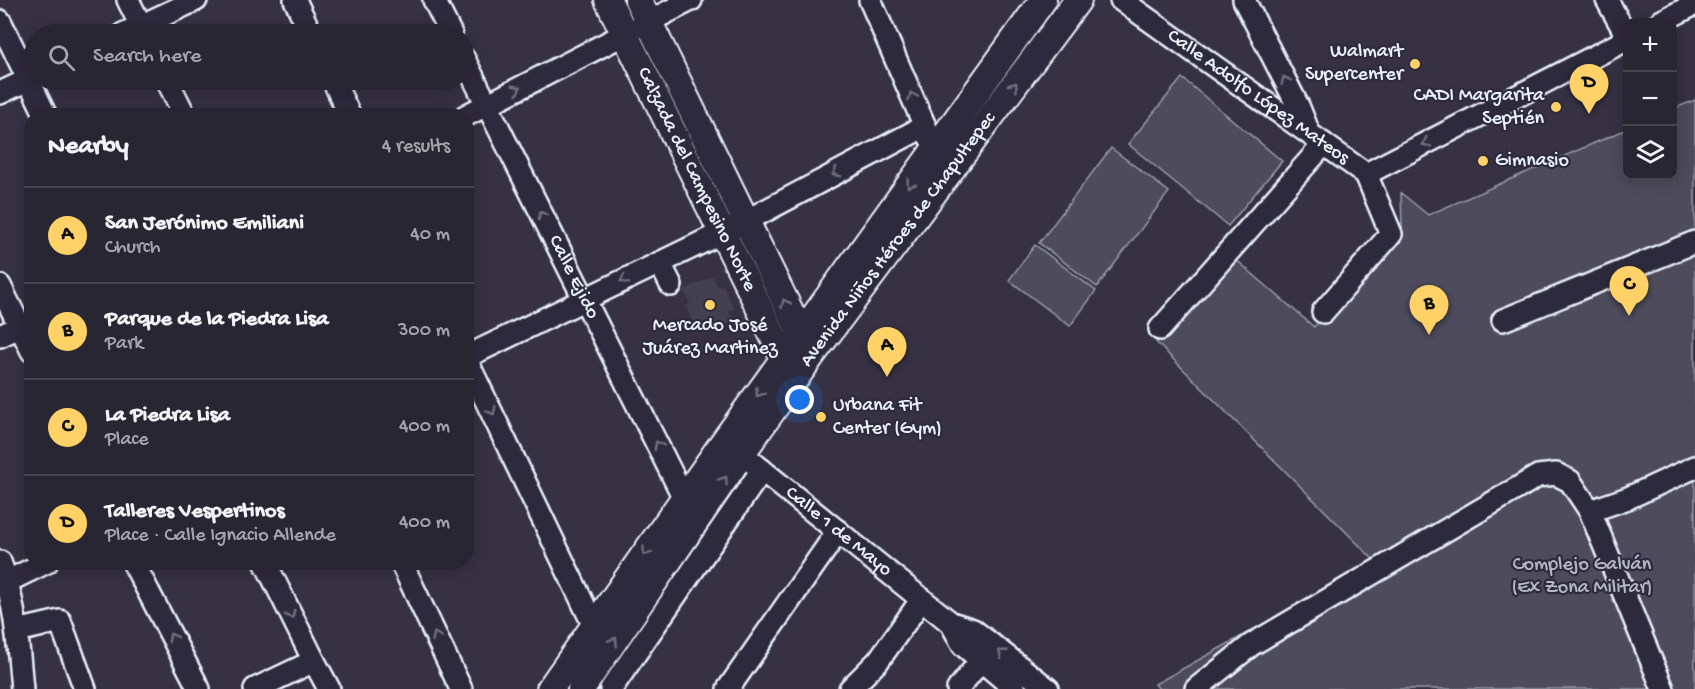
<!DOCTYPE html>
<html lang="en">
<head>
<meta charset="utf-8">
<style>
	:root { --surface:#282633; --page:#302e3b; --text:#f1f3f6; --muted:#a5a5ac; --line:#44434e; --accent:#ffd166 }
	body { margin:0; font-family:"Gochi Hand",sans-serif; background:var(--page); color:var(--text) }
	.controls { position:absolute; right:18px; top:18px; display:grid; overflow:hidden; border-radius:12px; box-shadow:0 3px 15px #0003 }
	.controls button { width:54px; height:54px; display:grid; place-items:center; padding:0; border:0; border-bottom:2px solid var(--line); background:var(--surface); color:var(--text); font:30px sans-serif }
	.you { position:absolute; left:800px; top:400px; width:21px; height:21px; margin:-15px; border:4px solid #fff; border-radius:50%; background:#1a73e8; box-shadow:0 0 0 9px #1a73e833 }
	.badge { display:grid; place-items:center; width:39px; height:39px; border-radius:50%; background:var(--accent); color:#111; font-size:20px; font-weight:700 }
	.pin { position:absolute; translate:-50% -50px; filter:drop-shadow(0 2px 3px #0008) }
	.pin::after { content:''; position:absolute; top:32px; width:21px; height:18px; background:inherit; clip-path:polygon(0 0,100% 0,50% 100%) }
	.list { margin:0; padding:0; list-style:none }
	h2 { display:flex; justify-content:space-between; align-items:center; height:78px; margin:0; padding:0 24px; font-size:26px }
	h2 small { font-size:20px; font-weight:400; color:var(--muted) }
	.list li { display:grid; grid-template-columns:39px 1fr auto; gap:18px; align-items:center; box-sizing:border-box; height:96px; padding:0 24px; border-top:2px solid var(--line) }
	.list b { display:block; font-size:22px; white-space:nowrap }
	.list p { margin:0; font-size:20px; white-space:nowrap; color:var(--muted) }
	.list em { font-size:20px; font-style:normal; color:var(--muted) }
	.icon { flex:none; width:33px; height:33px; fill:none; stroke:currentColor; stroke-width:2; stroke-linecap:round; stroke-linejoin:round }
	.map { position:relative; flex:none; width:1695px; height:689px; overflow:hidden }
	.search { position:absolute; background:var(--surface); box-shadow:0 3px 15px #0003; left:24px; top:24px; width:450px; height:66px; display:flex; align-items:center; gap:15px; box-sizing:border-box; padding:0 21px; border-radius:33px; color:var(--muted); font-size:22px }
	.panel { position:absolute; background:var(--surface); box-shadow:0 3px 15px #0003; left:24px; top:108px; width:450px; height:462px; border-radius:24px }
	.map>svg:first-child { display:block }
	.built { fill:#433f51 }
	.green { fill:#4d4b5c; stroke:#9a9eaa; stroke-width:1.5 }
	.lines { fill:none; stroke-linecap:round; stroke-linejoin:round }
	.minor-casing { stroke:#e8f1f8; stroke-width:26 }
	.major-casing { stroke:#e8f1f8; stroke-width:30 }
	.minor { stroke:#2f2a3d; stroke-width:21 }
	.major { stroke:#2f2a3d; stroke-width:26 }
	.oneway { stroke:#70707e }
	.poi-dot { fill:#ffd166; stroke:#2f2a3d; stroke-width:2 }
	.labels { text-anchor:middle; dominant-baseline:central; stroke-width:4.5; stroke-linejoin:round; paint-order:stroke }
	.poi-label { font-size:20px; fill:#e8f1f8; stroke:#2f2a3d; text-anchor:end }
	.street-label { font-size:20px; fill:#e8f1f8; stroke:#2f2a3d }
	.park-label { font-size:20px; fill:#b2b7c1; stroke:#2f2a3d }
</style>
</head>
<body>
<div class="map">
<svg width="1695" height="689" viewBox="0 0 1695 689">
	<rect width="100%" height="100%" fill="#363244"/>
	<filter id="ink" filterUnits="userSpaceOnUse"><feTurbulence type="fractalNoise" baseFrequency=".0167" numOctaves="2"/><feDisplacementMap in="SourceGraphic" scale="12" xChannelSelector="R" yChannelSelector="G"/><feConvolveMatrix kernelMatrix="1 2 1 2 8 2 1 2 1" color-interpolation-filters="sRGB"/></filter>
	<g filter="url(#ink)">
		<!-- built -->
		<polygon class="built" points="713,276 718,287 723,285 734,309 729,312 733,321 706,335 700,324 695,326 685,306 690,303 684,290"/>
		<!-- green -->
		<g class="green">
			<polygon points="1182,78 1282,161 1228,226 1128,144"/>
			<polygon points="1695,100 1695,689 1159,689 1155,684 1376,562 1156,342 1233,257 1314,327 1402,227 1401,193 1428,215 1627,129 1628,176 1672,176 1673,109"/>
			<polygon points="1111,148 1169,192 1097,287 1039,243"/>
			<polygon points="1035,245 1096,291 1070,326 1009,280"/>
		</g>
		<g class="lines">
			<!-- minor casing -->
			<g class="minor-casing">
				<g id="minor">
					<polyline points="128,0 145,34"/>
					<polyline points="295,0 311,34"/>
					<polyline points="434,0 451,34"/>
					<polyline points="870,0 930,138"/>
					<path id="s1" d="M1121 0 1366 174"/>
					<polyline points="1244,0 1299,108 1309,133"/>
					<polyline points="1607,0 1628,38"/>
					<polyline points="0,21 46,116"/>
					<polyline points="1660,22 1695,4"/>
					<polyline points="123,34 196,0"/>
					<path id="s2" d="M464 59 684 498"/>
					<polyline points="167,80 185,116"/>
					<polyline points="333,80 350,116"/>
					<polyline points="0,93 34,77"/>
					<polyline points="465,116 691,0"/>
					<polyline points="1366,174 1628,39"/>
					<polyline points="660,263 671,285"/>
					<polyline points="0,286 32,351"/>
					<polyline points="1323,312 1391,234 1366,174"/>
					<polyline points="1503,320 1695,242"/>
					<polyline points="1160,329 1324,144"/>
					<polyline points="0,336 32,321"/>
					<polyline points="466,357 746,221 925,126"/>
					<polyline points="466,359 594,626"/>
					<path id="s3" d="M731 445 951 623 973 630 1048 689"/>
					<path d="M0 562C16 602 18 646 22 689"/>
					<polyline points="133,562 199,689"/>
					<polyline points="265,562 314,661 329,689"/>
					<polyline points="401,562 461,689"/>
					<polyline points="0,585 47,562"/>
					<polyline points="951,623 963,645 1015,689"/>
					<polyline points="17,631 60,621 85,689"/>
					<polyline points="255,689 314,661"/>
					<polyline points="611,689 762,470"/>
					<polyline points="728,689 838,531"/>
					<polyline points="850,689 878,661 922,599"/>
					<polyline points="958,689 981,660"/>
					<polyline points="1196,689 1251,645 1538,476 1556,474 1570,481 1590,511"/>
					<polyline points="1663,689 1590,511 1628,498 1695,467"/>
				</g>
			</g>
			<!-- major casing -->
			<g class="major-casing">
				<g id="major">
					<path id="s4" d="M608 0 784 358"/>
					<polyline points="638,0 807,346"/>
					<polyline points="550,689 725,440 1043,0"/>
					<path id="s5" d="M581 689 742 453 812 355 1078 0"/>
				</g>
			</g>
			<!-- minor -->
			<use href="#minor" class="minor"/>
			<!-- major -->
			<use href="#major" class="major"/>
		</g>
		<!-- one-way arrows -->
		<defs><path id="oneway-chevron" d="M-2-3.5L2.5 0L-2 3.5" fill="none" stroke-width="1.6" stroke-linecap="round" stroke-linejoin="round" transform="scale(1.5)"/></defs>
		<g class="oneway">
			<use href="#oneway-chevron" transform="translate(1285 80) rotate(-117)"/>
			<use href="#oneway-chevron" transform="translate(1014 86) rotate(-53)"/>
			<use href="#oneway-chevron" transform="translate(517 89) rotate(-27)"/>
			<use href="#oneway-chevron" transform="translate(912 96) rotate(-113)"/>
			<use href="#oneway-chevron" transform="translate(1426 143) rotate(153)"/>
			<use href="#oneway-chevron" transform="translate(836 173) rotate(152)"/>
			<use href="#oneway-chevron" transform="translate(910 184) rotate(126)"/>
			<use href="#oneway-chevron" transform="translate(542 215) rotate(-117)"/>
			<use href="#oneway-chevron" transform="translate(624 280) rotate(154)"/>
			<use href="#oneway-chevron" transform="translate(785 303) rotate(-116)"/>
			<use href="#oneway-chevron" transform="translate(759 393) rotate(126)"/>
			<use href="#oneway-chevron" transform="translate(492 411) rotate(64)"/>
			<use href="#oneway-chevron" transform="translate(658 445) rotate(-117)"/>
			<use href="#oneway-chevron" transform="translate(724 480) rotate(-56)"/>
			<use href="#oneway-chevron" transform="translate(646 552) rotate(125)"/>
			<use href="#oneway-chevron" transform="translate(291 615) rotate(64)"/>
			<use href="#oneway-chevron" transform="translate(436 636) rotate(-115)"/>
			<use href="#oneway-chevron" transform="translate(172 637) rotate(-118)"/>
			<use href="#oneway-chevron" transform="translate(614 641) rotate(-56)"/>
			<use href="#oneway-chevron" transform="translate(1002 653) rotate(-142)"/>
		</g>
	</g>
	<!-- markers -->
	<g class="poi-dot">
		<circle cx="1415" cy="64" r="6"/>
		<circle cx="1556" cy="107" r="6"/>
		<circle cx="1483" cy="161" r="6"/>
		<circle cx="710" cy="305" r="6"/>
		<circle cx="821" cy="417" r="6"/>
	</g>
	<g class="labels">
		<!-- poi labels -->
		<g class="poi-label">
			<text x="1403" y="52">Walmart<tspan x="1403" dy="23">Supercenter</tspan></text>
			<text x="1544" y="96">CADI Margarita<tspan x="1544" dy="23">Septién</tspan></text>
			<text x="1495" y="161" text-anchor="start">Gimnasio</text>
			<text x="710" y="326" text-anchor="middle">Mercado José<tspan x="710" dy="23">Juárez Martinez</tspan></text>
			<text x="833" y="406" text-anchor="start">Urbana Fit<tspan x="833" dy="23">Center (Gym)</tspan></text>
		</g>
		<!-- street labels -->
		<g class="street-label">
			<text stroke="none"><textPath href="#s1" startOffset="168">Calle Adolfo López Mateos</textPath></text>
			<text stroke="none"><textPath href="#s4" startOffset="200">Calzada del Campesino Norte</textPath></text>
			<text stroke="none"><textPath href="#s5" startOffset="550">Avenida Niños Héroes de Chapultepec</textPath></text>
			<text stroke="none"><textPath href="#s2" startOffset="244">Calle Ejido</textPath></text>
			<text stroke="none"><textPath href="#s3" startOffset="138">Calle 1 de Mayo</textPath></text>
		</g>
		<!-- park labels -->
		<g class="park-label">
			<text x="1582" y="565">Complejo Galván<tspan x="1582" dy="23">(Ex Zona Militar)</tspan></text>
		</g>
	</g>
</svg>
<div class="controls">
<button>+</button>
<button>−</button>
<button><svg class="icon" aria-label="layers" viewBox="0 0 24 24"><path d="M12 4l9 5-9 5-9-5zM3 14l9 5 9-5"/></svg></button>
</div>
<div class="you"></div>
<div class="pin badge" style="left:887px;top:377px">A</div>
<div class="pin badge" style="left:1429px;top:335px">B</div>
<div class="pin badge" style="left:1629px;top:316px">C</div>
<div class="pin badge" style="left:1589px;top:114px">D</div>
<div class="search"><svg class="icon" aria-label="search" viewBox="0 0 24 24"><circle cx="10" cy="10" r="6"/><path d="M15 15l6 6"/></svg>Search here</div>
<section class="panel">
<h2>Nearby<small>4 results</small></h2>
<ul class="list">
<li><span class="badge">A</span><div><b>San Jerónimo Emiliani</b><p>Church</p></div><em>40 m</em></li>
<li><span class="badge">B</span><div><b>Parque de la Piedra Lisa</b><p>Park</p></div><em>300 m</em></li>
<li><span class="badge">C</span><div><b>La Piedra Lisa</b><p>Place</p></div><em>400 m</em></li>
<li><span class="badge">D</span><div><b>Talleres Vespertinos</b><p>Place · Calle Ignacio Allende</p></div><em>400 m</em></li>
</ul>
</section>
</div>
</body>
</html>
